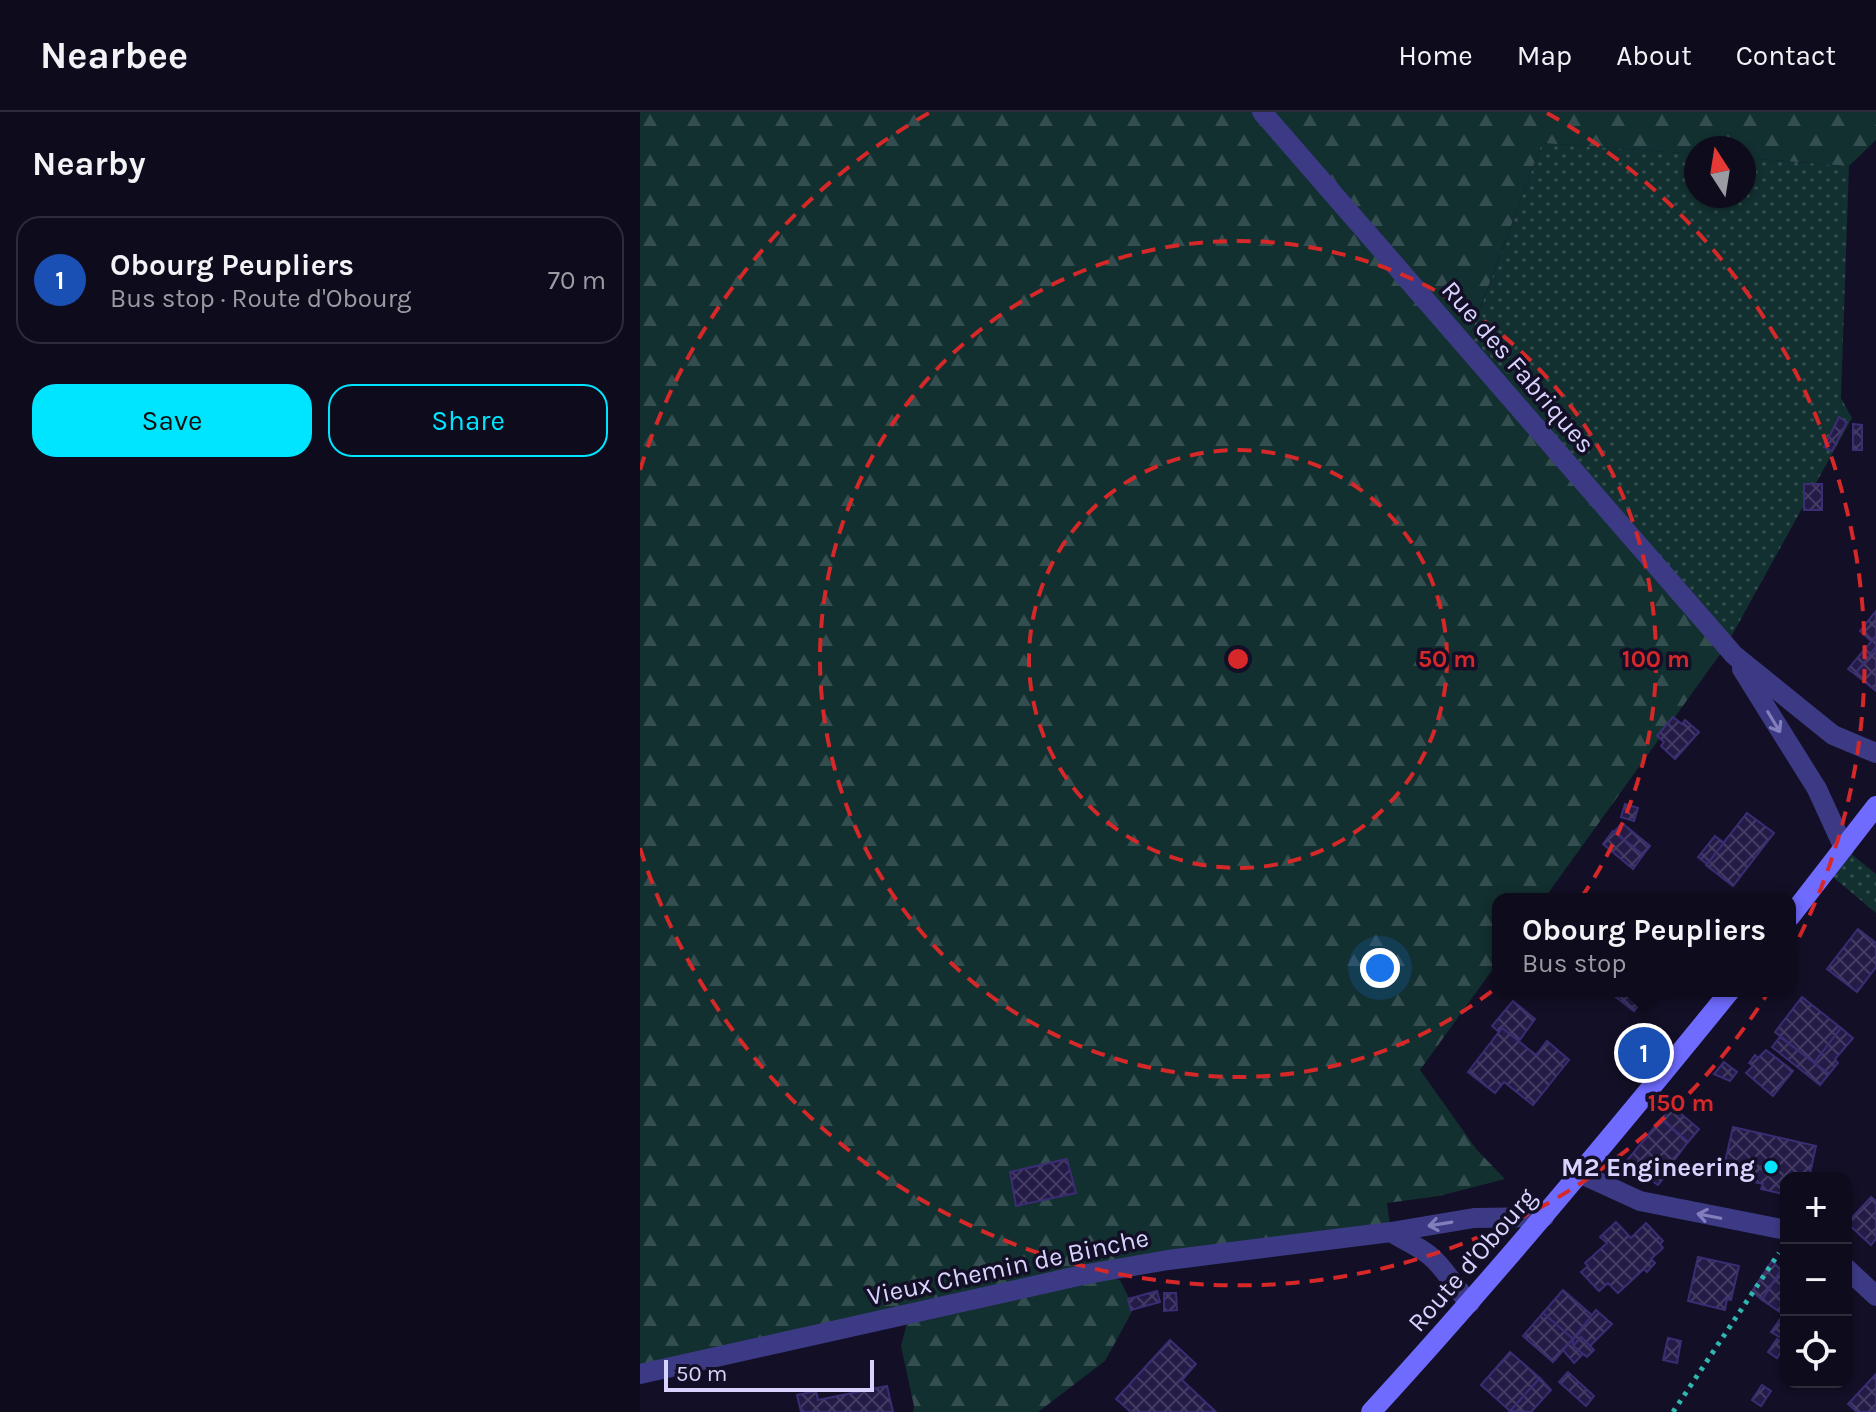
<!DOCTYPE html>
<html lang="en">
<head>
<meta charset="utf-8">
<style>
	:root { --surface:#0e0b1c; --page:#1c1929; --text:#f1f3f6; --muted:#9b9ba3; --line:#2e2b3b; --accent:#00e5ff }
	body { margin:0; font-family:Karla,sans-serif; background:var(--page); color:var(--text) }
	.controls { position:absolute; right:24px; bottom:24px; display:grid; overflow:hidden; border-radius:16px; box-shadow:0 2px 6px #0004 }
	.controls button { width:72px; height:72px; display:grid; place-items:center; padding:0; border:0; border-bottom:2px solid var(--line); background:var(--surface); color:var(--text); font:40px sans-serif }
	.compass { position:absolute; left:1044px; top:24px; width:72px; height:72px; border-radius:50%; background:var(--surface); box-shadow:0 2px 6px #0004; rotate:348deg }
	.scale { position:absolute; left:24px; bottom:20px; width:210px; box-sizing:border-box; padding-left:8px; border:4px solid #d9d4ff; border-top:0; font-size:22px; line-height:28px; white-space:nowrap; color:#d9d4ff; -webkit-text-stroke:6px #130f26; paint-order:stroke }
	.you { position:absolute; left:740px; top:856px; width:28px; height:28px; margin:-20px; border:6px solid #fff; border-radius:50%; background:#1a73e8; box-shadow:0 0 0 12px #1a73e833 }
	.badge { display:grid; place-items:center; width:52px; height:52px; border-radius:50%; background:var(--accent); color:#fff; font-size:26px; font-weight:700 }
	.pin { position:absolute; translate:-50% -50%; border:4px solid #fff; box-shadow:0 2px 8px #0006 }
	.popup { position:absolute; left:852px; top:781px; width:304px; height:104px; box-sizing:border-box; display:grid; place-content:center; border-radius:16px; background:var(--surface); filter:drop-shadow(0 2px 6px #0005); font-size:26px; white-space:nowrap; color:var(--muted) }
	.popup b { font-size:30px; color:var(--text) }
	.popup::after { content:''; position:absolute; left:50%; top:100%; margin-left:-16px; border:16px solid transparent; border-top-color:var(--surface) }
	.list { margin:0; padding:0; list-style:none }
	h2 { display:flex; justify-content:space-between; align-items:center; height:104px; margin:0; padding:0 32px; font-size:34px }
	h2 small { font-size:26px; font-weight:400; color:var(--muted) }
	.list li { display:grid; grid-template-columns:52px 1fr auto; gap:24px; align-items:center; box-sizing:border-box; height:128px; margin:0 16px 16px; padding:0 16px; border:2px solid var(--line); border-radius:24px }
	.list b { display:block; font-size:30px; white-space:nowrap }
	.list p { margin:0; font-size:26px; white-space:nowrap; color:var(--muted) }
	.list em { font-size:26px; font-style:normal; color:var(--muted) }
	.actions { display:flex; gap:16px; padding:24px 32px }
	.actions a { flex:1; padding:18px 0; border:2px solid var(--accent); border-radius:24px; text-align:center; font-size:28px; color:var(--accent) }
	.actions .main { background:var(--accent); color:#111 }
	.icon { flex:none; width:44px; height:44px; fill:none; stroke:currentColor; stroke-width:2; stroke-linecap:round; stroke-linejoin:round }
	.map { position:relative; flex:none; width:1236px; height:1300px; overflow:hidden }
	header { display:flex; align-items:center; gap:48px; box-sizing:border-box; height:112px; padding:0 40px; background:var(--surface); border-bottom:2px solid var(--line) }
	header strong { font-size:38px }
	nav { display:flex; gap:44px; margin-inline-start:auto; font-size:28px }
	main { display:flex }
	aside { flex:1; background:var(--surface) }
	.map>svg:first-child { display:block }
	.grass { fill:url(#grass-dots) }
	.forest { fill:url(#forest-firs) }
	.building { fill:url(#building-cross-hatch); stroke:#3b2d73; stroke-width:2 }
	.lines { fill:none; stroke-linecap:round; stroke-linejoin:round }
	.path { stroke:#2fb8b0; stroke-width:5; stroke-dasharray:4 6; stroke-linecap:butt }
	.street { stroke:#3d3a85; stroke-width:20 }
	.secondary { stroke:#6f6bff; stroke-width:20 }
	.oneway { stroke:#837fbc }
	.ring { fill:none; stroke:#d62828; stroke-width:4; stroke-dasharray:14 10 }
	.poi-dot { fill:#00e5ff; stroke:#130f26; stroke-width:3 }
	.labels { text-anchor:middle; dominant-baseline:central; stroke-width:7; stroke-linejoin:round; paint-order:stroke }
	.street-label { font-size:26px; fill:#d9d4ff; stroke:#130f26 }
	.poi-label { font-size:26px; font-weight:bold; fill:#d9d4ff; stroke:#130f26; text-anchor:end }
	.centre { fill:#d62828; stroke:#130f26; stroke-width:4 }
	.ring-label { font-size:24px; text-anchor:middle; font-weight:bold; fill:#d62828; stroke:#130f26; stroke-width:7; stroke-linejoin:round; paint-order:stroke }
</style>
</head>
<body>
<header>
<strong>Nearbee</strong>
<nav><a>Home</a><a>Map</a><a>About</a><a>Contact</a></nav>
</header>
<main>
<aside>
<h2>Nearby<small></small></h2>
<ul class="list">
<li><span class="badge" style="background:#1a4fb4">1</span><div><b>Obourg Peupliers</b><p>Bus stop · Route d'Obourg</p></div><em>70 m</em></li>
</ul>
<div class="actions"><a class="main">Save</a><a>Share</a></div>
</aside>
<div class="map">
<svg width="1236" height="1300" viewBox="0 0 1236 1300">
	<defs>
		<pattern id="grass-dots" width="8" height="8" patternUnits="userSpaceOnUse" patternTransform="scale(2)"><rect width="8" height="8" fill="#12302f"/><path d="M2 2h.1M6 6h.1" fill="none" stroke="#344d4e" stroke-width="1.8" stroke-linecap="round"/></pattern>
		<pattern id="forest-firs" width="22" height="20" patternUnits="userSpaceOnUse" patternTransform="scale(2)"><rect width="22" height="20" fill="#12302f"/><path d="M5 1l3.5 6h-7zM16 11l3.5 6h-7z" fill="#344d4e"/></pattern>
		<pattern id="building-cross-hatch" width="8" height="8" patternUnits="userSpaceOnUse" patternTransform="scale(2)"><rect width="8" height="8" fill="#241b47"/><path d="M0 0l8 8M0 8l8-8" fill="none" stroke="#433b63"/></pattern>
	</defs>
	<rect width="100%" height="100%" fill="#130f26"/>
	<!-- grass -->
	<g class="grass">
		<polygon points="902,31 1056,42 1056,84 1104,84 1104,46 1209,54 1201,286 1212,306 1086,534 826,235"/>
		<polygon points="1204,736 1236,762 1236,801 1187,760"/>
	</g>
	<!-- forest -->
	<polygon class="forest" points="0,0 1236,0 1236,28 1209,54 1104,46 1104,36 1056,36 1056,42 902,31 826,234 1086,534 904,787 858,787 858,850 780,958 837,1038 865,1067 799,1084 747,1091 751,1120 450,1163 480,1168 494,1196 465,1249 398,1300 273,1300 274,1294 261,1234 269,1203 0,1262"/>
	<!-- building -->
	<g class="building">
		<polygon points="1199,305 1207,310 1192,339 1184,335"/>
		<polygon points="1213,312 1222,313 1222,338 1213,338"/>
		<rect x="1164" y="372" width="18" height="26"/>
		<polygon points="1236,499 1236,524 1232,530 1220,519"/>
		<polygon points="1236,524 1236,535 1215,562 1208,557"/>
		<polygon points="1236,535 1236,579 1215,562"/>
		<polygon points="1033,605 1042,612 1045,608 1059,620 1035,647 1021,634 1024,630 1017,624"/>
		<polygon points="985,692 998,696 994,709 981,705"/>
		<polygon points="1107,701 1134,721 1093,774 1066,753"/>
		<polygon points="982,711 1010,734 1003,743 974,720"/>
		<polygon points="973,719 1003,743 993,757 963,732"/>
		<polygon points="1075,724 1084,731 1067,752 1058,745"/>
		<polygon points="1218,817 1236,831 1236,855 1217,880 1187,857"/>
		<polygon points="968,879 1009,879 994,899"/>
		<polygon points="1162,885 1201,916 1174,951 1135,920"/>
		<polygon points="873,889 895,907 879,929 862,916 859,920 852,914"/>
		<polygon points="862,916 896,943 907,929 929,948 893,993 864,970 855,981 828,960"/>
		<polygon points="1201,916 1213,926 1195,947 1198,951 1189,962 1174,951"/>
		<polygon points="1140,925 1189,962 1180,973 1132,935"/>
		<polygon points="1126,938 1153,959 1133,984 1106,961 1113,954 1109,951 1115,943 1118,946"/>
		<polygon points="1084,950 1097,960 1090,969 1074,962"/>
		<polygon points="1033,995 1059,1017 1048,1030 1021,1007"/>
		<polygon points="1021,1007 1048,1030 1032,1051 1034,1053 1018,1073 985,1051"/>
		<polygon points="1093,1015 1176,1034 1169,1066 1146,1066 1143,1082 1121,1077 1123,1072 1082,1063"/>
		<polygon points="427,1047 436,1081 376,1094 370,1060"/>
		<polygon points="1231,1085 1236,1089 1236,1127 1231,1133 1207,1111"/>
		<polygon points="976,1110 991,1126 1006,1111 1023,1129 1020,1132 1023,1136 1011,1147 1015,1151 1007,1160 1004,1157 978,1181 968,1171 959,1179 941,1160 948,1154 945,1151 967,1131 960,1125"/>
		<polygon points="1058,1145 1099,1154 1091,1188 1087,1187 1085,1198 1048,1189"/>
		<polygon points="1132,1149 1141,1158 1122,1188 1112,1179"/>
		<polygon points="1141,1158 1146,1162 1146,1204 1122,1188"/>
		<polygon points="923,1178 953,1204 933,1227 903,1201"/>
		<polygon points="517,1179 520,1190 491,1198 488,1187"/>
		<polygon points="524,1181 536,1181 537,1198 524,1199"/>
		<polygon points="956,1198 972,1212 950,1234 941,1225 933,1234 933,1227"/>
		<polygon points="903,1201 933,1227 913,1250 883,1224"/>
		<polygon points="1144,1202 1146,1204 1146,1229 1131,1220"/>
		<polygon points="941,1225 954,1238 947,1245 933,1234"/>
		<polygon points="1028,1226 1041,1229 1037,1251 1023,1248"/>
		<polygon points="933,1227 933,1234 943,1242 934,1251 923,1238"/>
		<polygon points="1137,1227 1146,1233 1137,1246 1128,1240"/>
		<polygon points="530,1228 556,1252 542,1268 576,1300 491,1300 476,1287"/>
		<polygon points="870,1240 900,1266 870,1299 841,1273"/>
		<polygon points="928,1260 954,1284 946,1294 919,1270"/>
		<polygon points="1236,1262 1236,1300 1217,1300 1208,1292"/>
		<polygon points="900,1266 911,1278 891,1300 870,1299"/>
		<polygon points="1122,1273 1131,1279 1121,1294 1112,1288"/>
		<polygon points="247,1274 253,1300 161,1300 157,1283 176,1279 178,1288"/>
	</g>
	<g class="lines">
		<!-- path -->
		<polyline class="path" points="1033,1300 1139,1141"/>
		<!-- street -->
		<g class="street">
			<polyline points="622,0 1094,543 1193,623 1236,641"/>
			<polyline points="1102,557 1177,677 1204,736"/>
			<polyline points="941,1062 1000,1089 1146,1118"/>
			<path d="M751 1120C763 1128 778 1134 789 1143 805 1155 814 1176 830 1191"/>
			<polyline points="1206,1156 1236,1184"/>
			<polyline points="0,1262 447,1162 528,1148 751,1120 834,1106 904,1105"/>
		</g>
		<!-- secondary -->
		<g class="secondary">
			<polyline points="1150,805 1236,694"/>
			<path d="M731 1300C856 1164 974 1022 1090 879"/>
		</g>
	</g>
	<!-- one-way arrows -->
	<defs><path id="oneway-shaft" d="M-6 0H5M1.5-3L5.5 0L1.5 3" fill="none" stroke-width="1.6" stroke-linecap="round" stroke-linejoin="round" transform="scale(2)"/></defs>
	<g class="oneway">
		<use href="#oneway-shaft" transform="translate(1134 610) rotate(59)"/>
		<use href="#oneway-shaft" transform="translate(1069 1104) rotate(-169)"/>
		<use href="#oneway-shaft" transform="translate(800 1112) rotate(171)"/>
	</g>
	<!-- distance rings -->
	<g class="ring">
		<circle cx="598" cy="547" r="209"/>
		<circle cx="598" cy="547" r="418"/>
		<path d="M0 358A627 627 0 0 1 289 1M907 1A627 627 0 1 1 0 736"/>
	</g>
	<!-- markers -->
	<circle class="poi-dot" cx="1131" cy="1055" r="8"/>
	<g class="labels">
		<!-- street labels -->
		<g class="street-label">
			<text transform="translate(878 255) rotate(49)">Rue des Fabriques</text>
			<text transform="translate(832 1148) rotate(-49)">Route d'Obourg</text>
			<text transform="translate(368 1155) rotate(-12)">Vieux Chemin de Binche</text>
		</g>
		<!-- poi labels -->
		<g class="poi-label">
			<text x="1115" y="1055">M2 Engineering</text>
		</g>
	</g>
	<circle cx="598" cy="547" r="12" class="centre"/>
	<g class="ring-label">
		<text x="807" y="555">50 m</text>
		<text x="1016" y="555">100 m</text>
		<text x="1041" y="999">150 m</text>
	</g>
</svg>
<div class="controls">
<button>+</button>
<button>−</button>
<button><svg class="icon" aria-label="locate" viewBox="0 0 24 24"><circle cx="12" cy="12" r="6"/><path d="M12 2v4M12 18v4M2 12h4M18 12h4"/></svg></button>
</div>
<svg class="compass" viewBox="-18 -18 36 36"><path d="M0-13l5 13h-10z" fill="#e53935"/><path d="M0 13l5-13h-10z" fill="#9b9ba3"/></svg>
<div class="scale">50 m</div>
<div class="you"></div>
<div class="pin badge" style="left:1004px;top:941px;background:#1a4fb4">1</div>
<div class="popup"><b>Obourg Peupliers</b>Bus stop</div>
</div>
</main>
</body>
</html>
